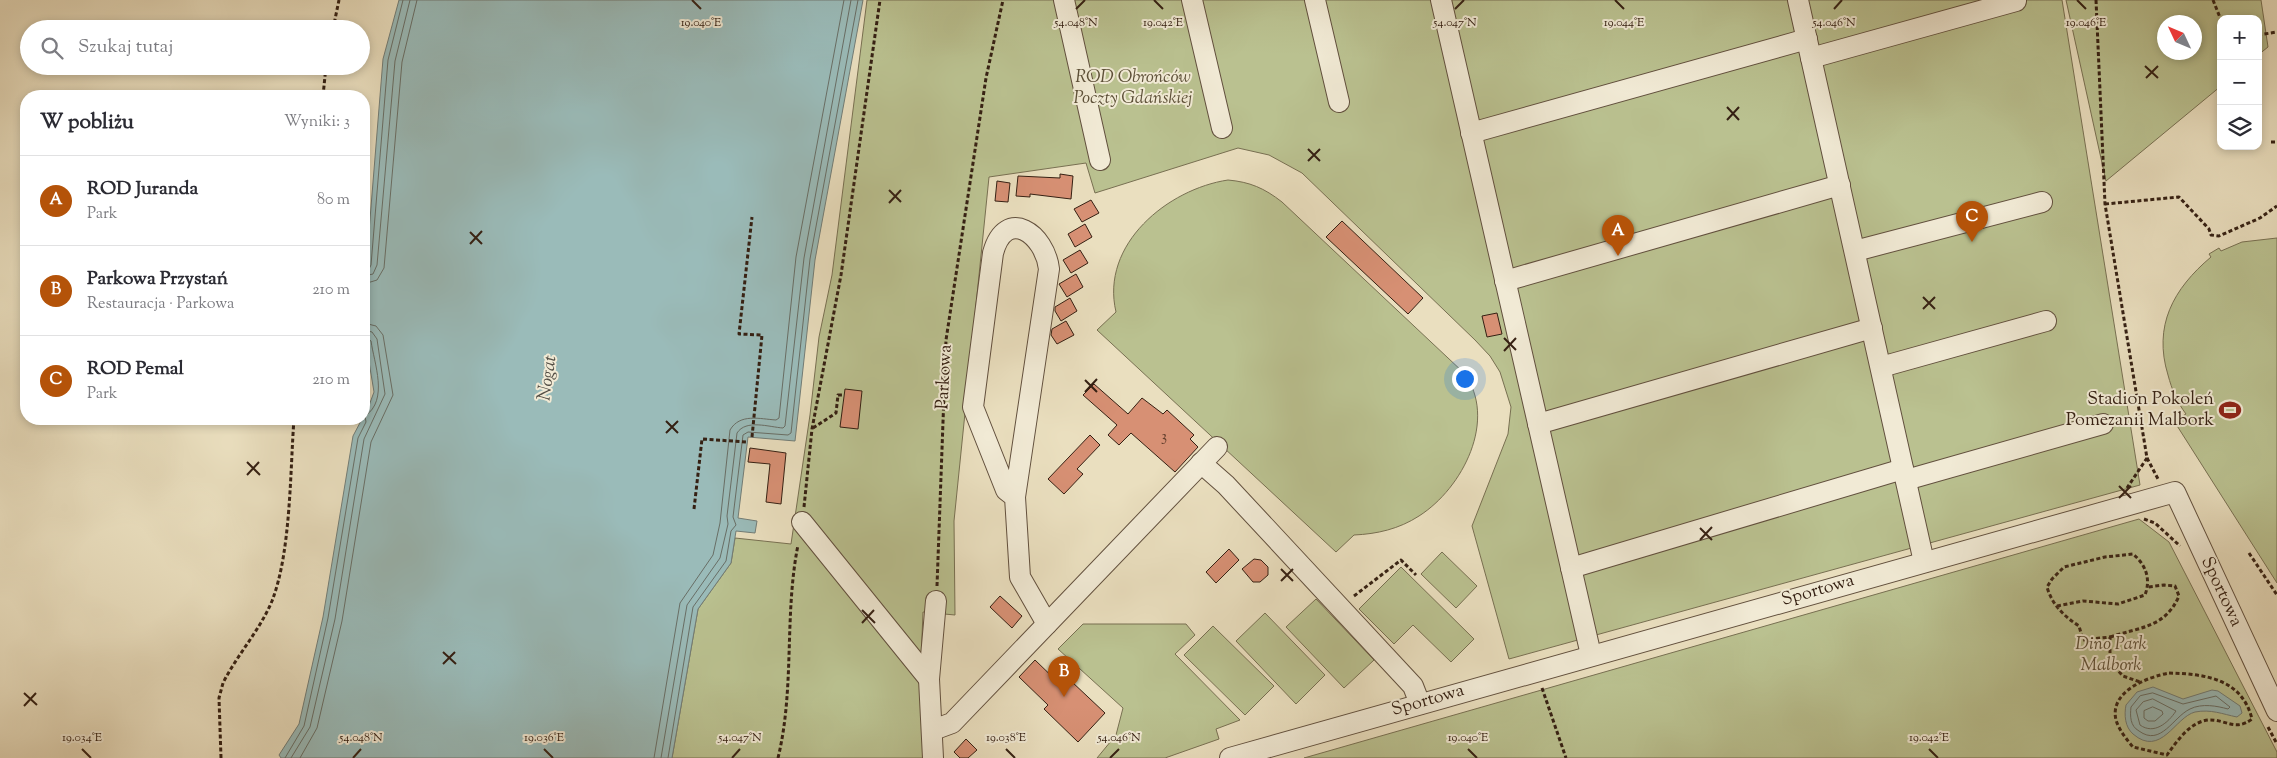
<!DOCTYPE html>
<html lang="pl">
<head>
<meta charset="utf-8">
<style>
	:root { --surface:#fff; --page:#f2f2f3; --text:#2b2b33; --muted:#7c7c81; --line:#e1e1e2; --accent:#b45309 }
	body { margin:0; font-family:"Sorts Mill Goudy",serif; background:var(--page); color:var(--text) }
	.controls { position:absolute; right:15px; top:15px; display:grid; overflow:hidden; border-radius:10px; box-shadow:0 2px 8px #0003 }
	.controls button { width:45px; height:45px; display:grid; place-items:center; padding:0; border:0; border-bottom:1px solid var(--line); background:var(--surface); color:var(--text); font:25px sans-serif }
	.compass { position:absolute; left:2157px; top:15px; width:45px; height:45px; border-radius:50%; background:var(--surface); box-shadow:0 2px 8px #0003; rotate:314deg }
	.you { position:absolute; left:1464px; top:378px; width:18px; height:18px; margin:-12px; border:4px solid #fff; border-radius:50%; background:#1a73e8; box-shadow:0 0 0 8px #1a73e833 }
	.badge { display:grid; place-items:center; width:32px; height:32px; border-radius:50%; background:var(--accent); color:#fff; font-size:16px; font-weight:700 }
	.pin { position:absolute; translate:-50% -41px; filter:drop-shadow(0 1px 2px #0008) }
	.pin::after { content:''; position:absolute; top:26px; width:18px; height:15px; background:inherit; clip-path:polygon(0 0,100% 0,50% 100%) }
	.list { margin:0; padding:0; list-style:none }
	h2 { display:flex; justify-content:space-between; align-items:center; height:65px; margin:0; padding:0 20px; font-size:21px }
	h2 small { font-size:16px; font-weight:400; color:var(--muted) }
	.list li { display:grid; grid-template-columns:32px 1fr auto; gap:15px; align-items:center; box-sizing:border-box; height:90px; padding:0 20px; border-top:1px solid var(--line) }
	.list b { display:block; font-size:19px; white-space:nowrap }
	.list p { margin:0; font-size:16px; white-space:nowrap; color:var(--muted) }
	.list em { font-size:16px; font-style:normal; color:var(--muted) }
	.icon { flex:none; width:28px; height:28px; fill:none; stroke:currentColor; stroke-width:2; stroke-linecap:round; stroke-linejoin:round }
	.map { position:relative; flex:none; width:2277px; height:758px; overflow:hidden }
	.search { position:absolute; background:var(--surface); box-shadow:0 2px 8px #0003; left:20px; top:20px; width:350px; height:55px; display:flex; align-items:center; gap:12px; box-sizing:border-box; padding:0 18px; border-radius:28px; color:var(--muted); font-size:19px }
	.panel { position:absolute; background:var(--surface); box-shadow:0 2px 8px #0003; left:20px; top:90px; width:350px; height:335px; border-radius:20px }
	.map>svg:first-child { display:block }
	.green { fill:#bac190; stroke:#787052; fill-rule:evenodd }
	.water { fill:#9abbb9; stroke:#727d77 }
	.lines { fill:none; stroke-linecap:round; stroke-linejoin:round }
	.shore { stroke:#686e66; stroke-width:1 }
	.building { fill:#d79074; stroke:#352013 }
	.minor-casing { stroke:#62503e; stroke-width:22 }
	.path { stroke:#352013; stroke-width:3; stroke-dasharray:4 2.5; stroke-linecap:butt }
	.minor { stroke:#f1ead5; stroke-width:20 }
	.ticks { fill:none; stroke:#352013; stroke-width:2 }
	.labels { text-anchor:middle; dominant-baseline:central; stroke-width:4; stroke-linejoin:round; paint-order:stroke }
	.number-label { font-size:15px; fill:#5e3c2b }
	.park-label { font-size:18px; font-style:italic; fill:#5d5038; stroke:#f1ead5 }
	.street-label { font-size:18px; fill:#352013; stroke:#f1ead5 }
	.poi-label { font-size:18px; fill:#352013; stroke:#f1ead5; text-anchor:end }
	.water-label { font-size:19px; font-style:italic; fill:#534e45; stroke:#f1ead5 }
	.ticks-label { font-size:12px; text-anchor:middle; fill:#352013; stroke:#f1ead5; stroke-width:4; stroke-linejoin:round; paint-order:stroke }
</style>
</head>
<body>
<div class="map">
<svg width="2277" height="758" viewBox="0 0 2277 758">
	<rect width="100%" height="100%" fill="#eadfbf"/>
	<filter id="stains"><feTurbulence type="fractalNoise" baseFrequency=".004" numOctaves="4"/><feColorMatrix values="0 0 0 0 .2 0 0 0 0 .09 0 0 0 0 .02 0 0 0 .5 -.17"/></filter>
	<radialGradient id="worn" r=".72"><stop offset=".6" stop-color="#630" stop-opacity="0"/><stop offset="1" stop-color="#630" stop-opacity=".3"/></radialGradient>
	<!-- green -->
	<g class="green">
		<polygon points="867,0 2062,0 2140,485 1509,659 1472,526 1508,434 1511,407 1500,372 1490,356 1475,340 1302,173 1269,155 1238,148 1095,193 1086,163 989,177 954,521 955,615 923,612 920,686 925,758 672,758 698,609 731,563 735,538 791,544 810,415 819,337 832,275"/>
		<path d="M2066 0H2261L2268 47 2258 55V19H2221V86L2106 181ZM2164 22H2194V52H2164Z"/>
		<path d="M1228 180C1250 182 1264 188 1282 202L1464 373C1498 419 1463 488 1419 516 1399 529 1377 534 1354 535L1336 552 1097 330 1116 312C1100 244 1168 189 1228 180Z"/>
		<path d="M2277 238V583L2174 421 2186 414C2177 402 2172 390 2168 375 2153 326 2173 289 2211 257L2209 254 2219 248 2221 251 2242 242Z"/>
		<polygon points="2139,519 2169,542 2277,752 2277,758 1304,758"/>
		<polygon points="1442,552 1477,586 1456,608 1421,574"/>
		<polygon points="1401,567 1474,639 1451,662 1413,625 1394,644 1359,609"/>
		<polygon points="1316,599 1374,660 1344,688 1286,627"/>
		<polygon points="1265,613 1325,675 1296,704 1236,641"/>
		<polygon points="1083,624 1186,624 1195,635 1175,654 1240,720 1216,729 1219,739 1165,758 1097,758 1116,735 1123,708 1058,649"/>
		<polygon points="1213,626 1274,686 1245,715 1184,655"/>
	</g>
	<!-- water -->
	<g class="water">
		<polygon points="399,0 863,0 815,260 795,441 748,437 738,518 757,521 755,533 736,531 731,563 698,609 672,758 281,758 279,755 299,724 323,617 353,436 362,419 364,419 374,392 366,344 364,293 383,59"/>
		<path d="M2153 687 2183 699 2212 690 2218 691 2240 706 2242 713 2237 717C2222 714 2211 709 2195 712 2175 717 2161 758 2133 734 2125 727 2124 715 2126 705L2137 692Z"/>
	</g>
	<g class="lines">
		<!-- shore -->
		<g class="shore">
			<polyline points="364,270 369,269 371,265 388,60 403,0"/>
			<polyline points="364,276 373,274 377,265 395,61 410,0"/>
			<polyline points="364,284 377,280 384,268 402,62 417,0"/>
			<path d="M2153 693 2183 704 2216 696 2230 707 2228 709C2217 706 2202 703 2190 709 2173 717 2161 747 2139 731 2130 726 2130 716 2131 707L2140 696Z"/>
			<path d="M2153 699 2176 711C2168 723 2154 735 2140 725L2136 710 2143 702Z"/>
			<polygon points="2153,707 2162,711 2163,714 2155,721 2148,721 2144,718 2144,711"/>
			<path d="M285 758 304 726 328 618 358 438 366 422 365 416C389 400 374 363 371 341L364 336"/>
			<polyline points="291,758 310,727 335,619 364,439 385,394 377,339 372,332 364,330"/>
			<polyline points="300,758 317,728 342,621 371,442 393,395 383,335 376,326 364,323"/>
			<path d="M654 758 680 603 713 555 720 523 730 430C740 413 760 419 776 420L779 418 796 257 844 0"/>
			<path d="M661 758 687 605 720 558 728 524 727 516 737 433C746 419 769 427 783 428L785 426 804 258 851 0"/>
			<polyline points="668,758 693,607 726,561 731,531 736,525 733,517 743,435 748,432 788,435 791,433 810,259 858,0"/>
		</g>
	</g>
	<!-- building -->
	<g class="building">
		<polygon points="1060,174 1073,176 1071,199 1030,194 1030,197 1016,196 1018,176 1060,178"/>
		<polygon points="997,181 1010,183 1008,202 995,201"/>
		<polygon points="1091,200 1099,213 1082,222 1074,209"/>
		<polygon points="1342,221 1423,298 1408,314 1326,237"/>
		<polygon points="1085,224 1092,237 1075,247 1068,234"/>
		<polygon points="1080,250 1088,263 1071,273 1063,260"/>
		<polygon points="1076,274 1083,287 1067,297 1059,284"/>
		<polygon points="1070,298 1077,311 1061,321 1055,311 1055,307"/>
		<polygon points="1497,313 1502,334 1487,337 1482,316"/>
		<polygon points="1066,321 1074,335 1057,344 1051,335 1052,329"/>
		<polygon points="1094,384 1128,414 1142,398 1163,414 1167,410 1194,435 1190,439 1198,447 1175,472 1131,433 1119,445 1108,435 1117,425 1083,395"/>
		<polygon points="845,389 862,391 858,429 840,427"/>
		<polygon points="1090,435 1100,445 1077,469 1083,474 1064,494 1048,479"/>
		<polygon points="750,448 786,453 781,504 766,502 770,464 748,462"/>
		<polygon points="1229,549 1239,560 1216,583 1206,572"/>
		<polygon points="1254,559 1261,560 1268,567 1268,575 1260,582 1253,582 1242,569"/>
		<polygon points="1000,596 1022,616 1012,628 990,607"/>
		<polygon points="1035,660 1064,688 1071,681 1105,713 1078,742 1044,709 1048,705 1019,677"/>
		<polygon points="966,739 977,750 968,758 960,758 954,752"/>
	</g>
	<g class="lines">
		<!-- minor casing -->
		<g class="minor-casing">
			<g id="minor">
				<polyline points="1064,0 1100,160"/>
				<polyline points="1192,0 1222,128"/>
				<polyline points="1315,0 1339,102"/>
				<polyline points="1441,0 1591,655"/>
				<polyline points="1798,0 1924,562"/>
				<polyline points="1811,58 2016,1"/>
				<polyline points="1471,133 1807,39"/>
				<polyline points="1855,251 2042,202"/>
				<polyline points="1505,281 1840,185"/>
				<polyline points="1881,367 2046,321"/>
				<polyline points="1538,424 1872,328"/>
				<polyline points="1201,463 1226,485 1413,686 1420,704"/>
				<polyline points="1906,480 2103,424"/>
				<path d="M1015 497 1006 490 973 407 993 253C1006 206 1045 234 1049 269L1015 497 1020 577 1047 624"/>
				<polyline points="802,522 929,679"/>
				<polyline points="1571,568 1903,469"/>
				<polyline points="933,730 952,723 1217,447"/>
				<polyline points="933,758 929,679 936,601"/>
				<polyline points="1230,758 2175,492 2277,711"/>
			</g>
		</g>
		<!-- path -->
		<g class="path">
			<polyline points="2096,0 2105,204 2147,458 2127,488"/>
			<polyline points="2213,0 2221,20"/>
			<polyline points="333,29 339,0"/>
			<polyline points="2258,35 2277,32"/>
			<polyline points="323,96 326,66"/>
			<polyline points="2271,142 2277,142"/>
			<polyline points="2105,204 2179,197 2209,229 2211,235 2219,236 2260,218 2277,206"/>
			<polyline points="813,428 836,413 838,395 843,395"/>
			<polyline points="752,437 762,335 739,334 752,217"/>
			<polyline points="2147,458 2158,479"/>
			<polyline points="804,507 812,429 841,275 880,0"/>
			<polyline points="694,509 702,439 747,442"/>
			<polyline points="2144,519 2155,523 2180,546"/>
			<polyline points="2249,553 2277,595"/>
			<polyline points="937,586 946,340 986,78 1003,0"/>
			<polyline points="1354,596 1401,560 1416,575"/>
			<path d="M2057 606 2083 601 2118 604 2145 595C2151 579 2146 565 2133 554L2105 557 2064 567 2052 579 2047 587C2052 605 2065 617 2079 626L2083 640 2110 637V662L2123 676 2140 682"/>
			<path d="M2110 637C2140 627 2165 628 2179 596L2175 586 2164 585 2148 587"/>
			<path d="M2169 673C2206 674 2242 679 2252 719 2235 732 2226 719 2208 720 2190 722 2177 741 2167 755L2133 747C2127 740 2119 730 2116 720 2109 691 2148 677 2169 673Z"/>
			<polyline points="1542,688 1566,758"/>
			<polyline points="2268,727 2277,744"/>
			<path d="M221 758 219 698 223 683C237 655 260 630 272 601 291 552 290 472 294 419"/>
			<path d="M778 758C795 688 784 615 798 545"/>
		</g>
		<!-- minor -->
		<use href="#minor" class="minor"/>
	</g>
	<!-- ticks -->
	<path class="ticks" d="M692 0 701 9M1154 0 1163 9M1615 0 1624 9M2077 0 2086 9M1076 9 1085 0M1455 9 1464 0M1834 9 1842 0M2145 66 2158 78M2146 78 2158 66M1727 107 1739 120M1727 120 1739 107M1308 149 1320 161M1308 161 1320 149M889 190 901 202M889 203 901 190M470 232 482 244M470 244 482 231M1923 297 1935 309M1923 309 1935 297M1504 338 1516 350M1504 351 1516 338M1085 380 1097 392M1085 392 1097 379M666 421 678 433M666 433 678 421M247 462 260 475M247 475 259 462M2119 486 2131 498M2119 498 2131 486M1700 528 1712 540M1700 540 1712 527M1281 569 1293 581M1281 581 1293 569M862 610 875 623M862 623 874 610M443 652 456 664M443 664 455 652M24 693 37 705M24 706 36 693M82 749 91 758M544 749 553 758M1006 749 1015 758M1468 749 1477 758M1929 749 1938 758M353 758 361 749M732 758 740 749M1110 758 1119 749"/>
	<!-- icons -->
	<defs>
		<g id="stadium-bare" transform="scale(1.725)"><path d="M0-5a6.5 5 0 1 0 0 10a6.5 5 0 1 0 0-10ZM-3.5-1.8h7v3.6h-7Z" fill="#8f2418" stroke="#f1ead5" stroke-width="2.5" paint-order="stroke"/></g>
	</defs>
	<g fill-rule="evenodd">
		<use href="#stadium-bare" x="2230" y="410"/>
	</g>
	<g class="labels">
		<!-- number labels -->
		<g class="number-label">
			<text x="1164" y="437">3</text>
		</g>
		<!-- park labels -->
		<g class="park-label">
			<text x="1133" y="78">ROD Obrońców<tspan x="1133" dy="21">Poczty Gdańskiej</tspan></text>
			<text x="2111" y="645">Dino Park<tspan x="2111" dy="21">Malbork</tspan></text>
		</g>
		<!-- street labels -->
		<g class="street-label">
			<text transform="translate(945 377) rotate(-87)">Parkowa</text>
			<text transform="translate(1818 591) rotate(-16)">Sportowa</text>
			<text transform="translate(2221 592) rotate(65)">Sportowa</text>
			<text transform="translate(1428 701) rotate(-16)">Sportowa</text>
		</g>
		<!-- poi labels -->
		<g class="poi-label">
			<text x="2214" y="400">Stadion Pokoleń<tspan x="2214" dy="21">Pomezanii Malbork</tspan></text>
		</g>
		<!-- water labels -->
		<g class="water-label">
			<text transform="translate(548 378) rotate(-82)">Nogat</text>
		</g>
	</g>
	<g class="ticks-label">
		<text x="701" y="26">19.040°E</text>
		<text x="1163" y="26">19.042°E</text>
		<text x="1624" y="26">19.044°E</text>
		<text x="2086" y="26">19.046°E</text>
		<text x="1076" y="26">54.048°N</text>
		<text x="1455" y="26">54.047°N</text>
		<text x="1834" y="26">54.046°N</text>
		<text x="361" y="741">54.048°N</text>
		<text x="740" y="741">54.047°N</text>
		<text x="1119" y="741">54.046°N</text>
		<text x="82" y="741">19.034°E</text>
		<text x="544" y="741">19.036°E</text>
		<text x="1006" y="741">19.038°E</text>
		<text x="1468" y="741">19.040°E</text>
		<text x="1929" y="741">19.042°E</text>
	</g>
	<rect width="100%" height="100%" filter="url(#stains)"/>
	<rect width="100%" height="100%" fill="url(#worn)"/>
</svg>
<div class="controls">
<button>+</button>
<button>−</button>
<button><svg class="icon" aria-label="layers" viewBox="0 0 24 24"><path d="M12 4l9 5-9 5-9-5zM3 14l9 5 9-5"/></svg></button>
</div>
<svg class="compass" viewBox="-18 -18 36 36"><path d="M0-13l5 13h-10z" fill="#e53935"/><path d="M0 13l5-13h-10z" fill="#7c7c81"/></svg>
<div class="you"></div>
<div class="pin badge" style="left:1618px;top:256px">A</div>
<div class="pin badge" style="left:1064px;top:697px">B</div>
<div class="pin badge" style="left:1972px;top:242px">C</div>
<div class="search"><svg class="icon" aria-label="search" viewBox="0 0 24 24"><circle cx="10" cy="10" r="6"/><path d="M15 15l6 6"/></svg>Szukaj tutaj</div>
<section class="panel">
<h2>W pobliżu<small>Wyniki: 3</small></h2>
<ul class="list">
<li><span class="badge">A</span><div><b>ROD Juranda</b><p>Park</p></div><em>80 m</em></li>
<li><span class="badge">B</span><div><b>Parkowa Przystań</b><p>Restauracja · Parkowa</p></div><em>210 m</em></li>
<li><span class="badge">C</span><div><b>ROD Pemal</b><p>Park</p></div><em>210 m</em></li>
</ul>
</section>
</div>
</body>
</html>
